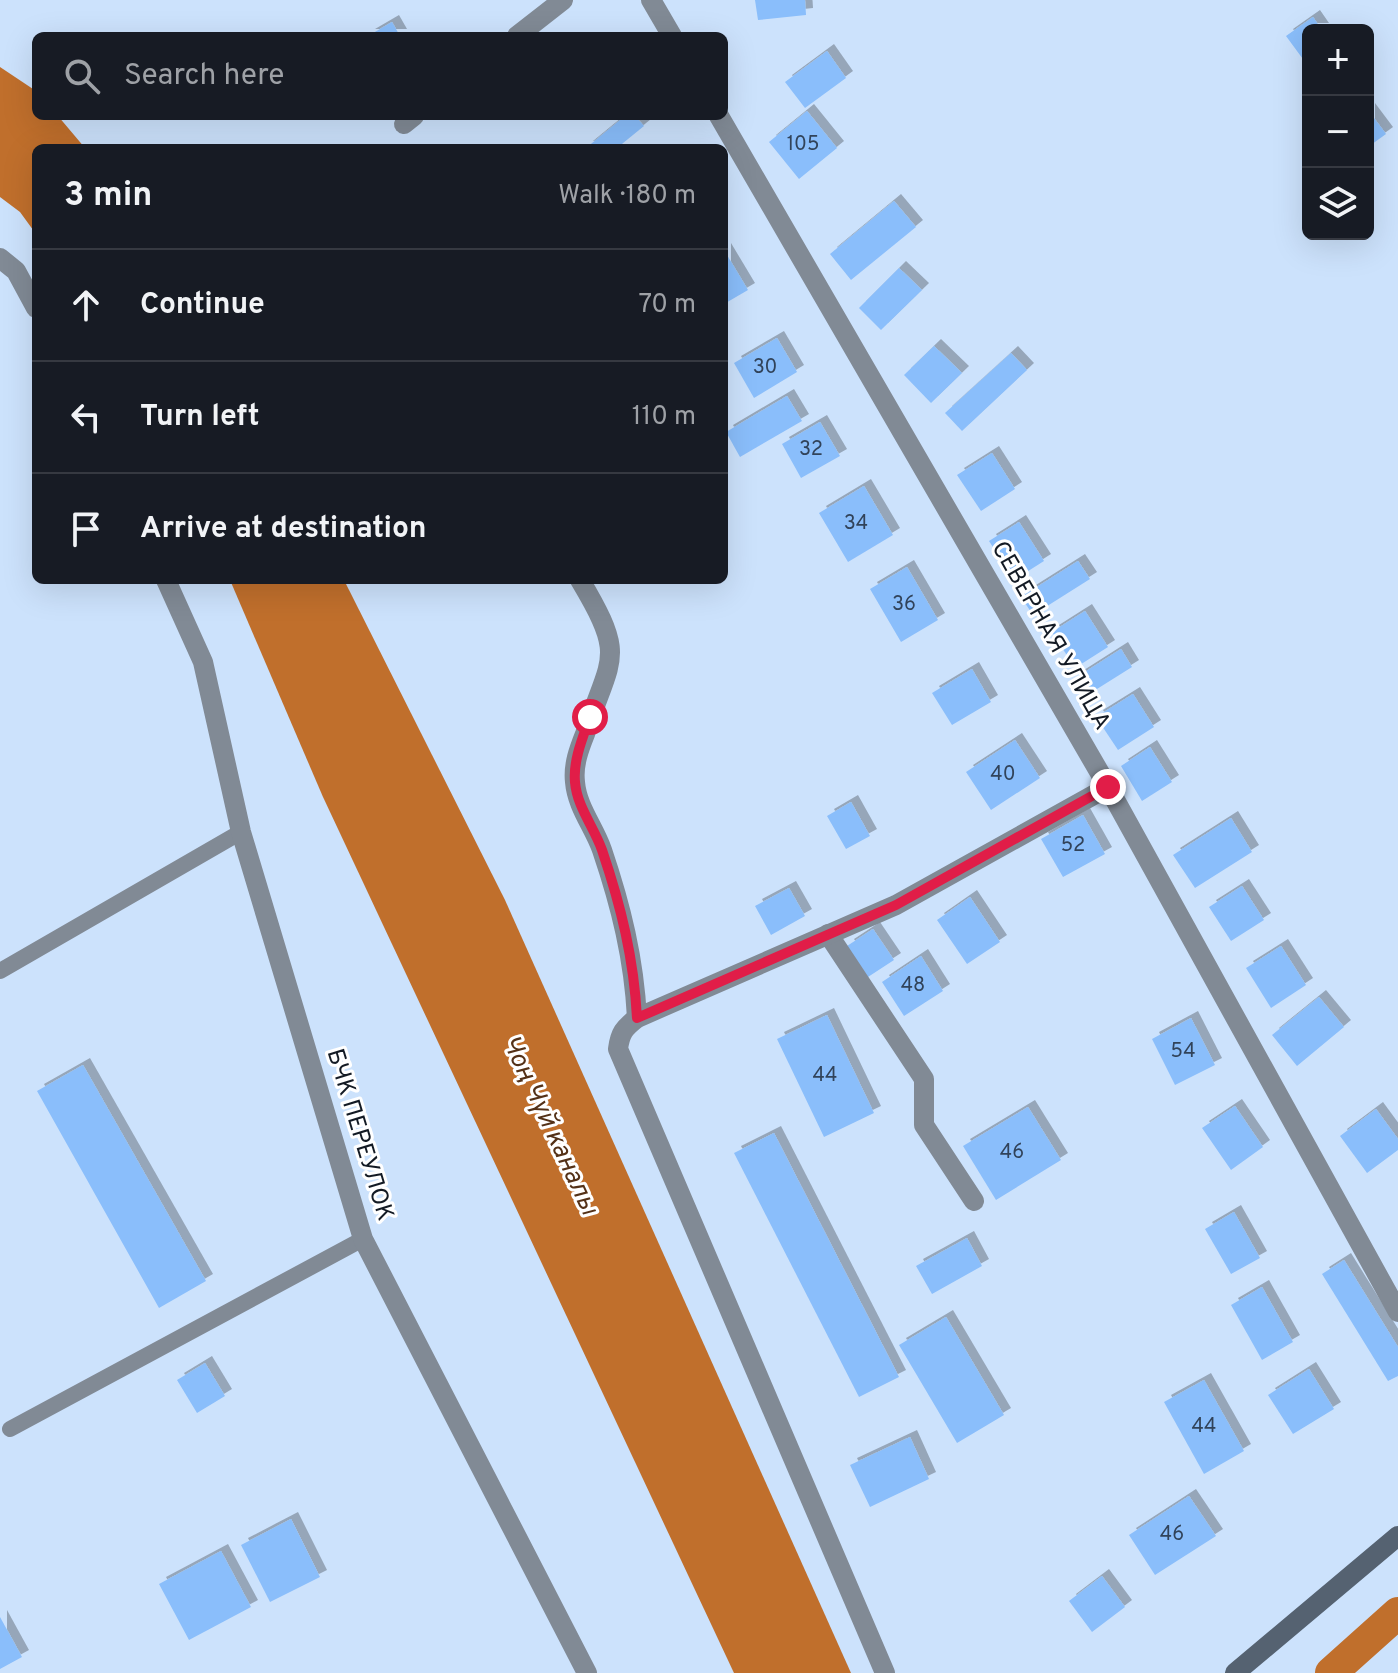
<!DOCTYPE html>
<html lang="en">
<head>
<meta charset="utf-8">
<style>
	:root { --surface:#171b24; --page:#242831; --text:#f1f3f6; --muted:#9ea1a6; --line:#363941 }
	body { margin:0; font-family:Overpass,sans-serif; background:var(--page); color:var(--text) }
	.controls { position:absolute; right:24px; top:24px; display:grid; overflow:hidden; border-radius:12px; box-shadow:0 8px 32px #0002 }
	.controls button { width:72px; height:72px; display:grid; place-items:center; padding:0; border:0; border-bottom:2px solid var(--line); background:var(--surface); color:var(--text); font:40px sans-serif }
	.stop { position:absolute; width:24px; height:24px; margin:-18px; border:6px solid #e11d48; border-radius:50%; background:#fff }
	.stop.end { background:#e11d48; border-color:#fff; box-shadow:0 2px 8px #0008 }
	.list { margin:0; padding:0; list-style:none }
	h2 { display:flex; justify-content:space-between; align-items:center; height:104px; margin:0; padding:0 32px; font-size:34px }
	h2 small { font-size:26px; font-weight:400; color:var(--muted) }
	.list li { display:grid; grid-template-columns:52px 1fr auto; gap:24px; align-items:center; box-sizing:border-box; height:112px; padding:0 32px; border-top:2px solid var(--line) }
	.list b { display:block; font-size:30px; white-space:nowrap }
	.list em { font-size:26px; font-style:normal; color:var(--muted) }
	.icon { flex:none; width:44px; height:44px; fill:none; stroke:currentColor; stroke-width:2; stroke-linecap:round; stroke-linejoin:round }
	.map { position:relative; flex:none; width:1398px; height:1673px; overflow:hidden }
	.search { position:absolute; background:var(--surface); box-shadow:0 8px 32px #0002; left:32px; top:32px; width:696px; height:88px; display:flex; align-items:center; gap:20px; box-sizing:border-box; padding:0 28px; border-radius:12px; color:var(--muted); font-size:30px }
	.panel { position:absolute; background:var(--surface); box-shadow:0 8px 32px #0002; left:32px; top:144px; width:696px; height:440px; border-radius:12px }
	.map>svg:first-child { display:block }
	.water { fill:#c06f2c }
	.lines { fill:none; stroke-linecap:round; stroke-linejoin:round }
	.canal { stroke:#c06f2c; stroke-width:32 }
	.building { fill:#8abefb; filter:url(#shadow) }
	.service { stroke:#818a95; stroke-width:16 }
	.minor { stroke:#818a95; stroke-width:20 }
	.secondary { stroke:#556271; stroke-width:20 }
	.route { stroke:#e11d48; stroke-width:10 }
	.labels { text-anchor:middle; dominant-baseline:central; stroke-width:6; stroke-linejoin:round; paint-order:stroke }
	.number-label { font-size:20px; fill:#31435a }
	.street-label { font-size:24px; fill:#131a24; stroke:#fff }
	.water-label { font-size:26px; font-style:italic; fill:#543117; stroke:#fff }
</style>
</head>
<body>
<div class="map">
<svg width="1398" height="1673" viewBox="0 0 1398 1673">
	<defs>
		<filter id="shadow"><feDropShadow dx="7" dy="-7" stdDeviation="0" flood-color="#0004"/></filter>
	</defs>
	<rect width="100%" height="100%" fill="#cce2fc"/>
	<!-- water -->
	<g class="water">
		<polygon points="0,67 36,91 36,116 58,116 85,148 36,148 36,234 20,212 0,197"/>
		<polygon points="230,580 344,580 505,900 851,1673 734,1673 323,797"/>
	</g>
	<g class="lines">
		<!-- canal -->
		<polyline class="canal" points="1331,1673 1398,1613"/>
	</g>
	<!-- building -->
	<g class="building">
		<polygon points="755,0 805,0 806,15 758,20"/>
		<polygon points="1313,17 1322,30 1308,30 1308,66 1286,36"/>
		<polygon points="392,22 400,36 368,36"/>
		<polygon points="827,51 846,78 805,108 785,82"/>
		<polygon points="1368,110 1386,134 1368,147"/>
		<polygon points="807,111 837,148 799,179 769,142"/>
		<polygon points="625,116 635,116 644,126 617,148 586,148"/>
		<polygon points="894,201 916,227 851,280 830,254"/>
		<polygon points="724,250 748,290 724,304"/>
		<polygon points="899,268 922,290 881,330 859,308"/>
		<polygon points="777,338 797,372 754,398 734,363"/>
		<polygon points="934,346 962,373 931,403 904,375"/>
		<polygon points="1011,353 1027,370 962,431 945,413"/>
		<polygon points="787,396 802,421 740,457 726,432"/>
		<polygon points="820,422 840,456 801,478 782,444"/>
		<polygon points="992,453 1015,489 981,511 957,475"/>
		<polygon points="864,486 893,535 848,562 819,513"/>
		<polygon points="1019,522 1044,561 1014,580 989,541"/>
		<polygon points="1078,561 1090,579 1033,615 1021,597"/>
		<polygon points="907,567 938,620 901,642 870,589"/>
		<polygon points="1085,611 1108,647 1075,668 1052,632"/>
		<polygon points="1121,649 1132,667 1089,694 1077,677"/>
		<polygon points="972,669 991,702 952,725 932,693"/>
		<polygon points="1133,694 1154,727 1118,750 1096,717"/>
		<polygon points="1015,740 1040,778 991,810 966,772"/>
		<polygon points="1150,747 1172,782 1142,801 1121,766"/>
		<polygon points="851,802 870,836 846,849 827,816"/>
		<polygon points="1083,815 1105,854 1063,877 1041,839"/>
		<polygon points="1231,818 1252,852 1195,888 1173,855"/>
		<polygon points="1242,886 1264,920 1231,941 1209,907"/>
		<polygon points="789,888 805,916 771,935 755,906"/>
		<polygon points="970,897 1000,942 967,964 937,920"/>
		<polygon points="873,929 894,960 868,977 847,946"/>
		<polygon points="1281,946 1306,985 1271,1008 1246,968"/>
		<polygon points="921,956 943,991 904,1016 882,982"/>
		<polygon points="1319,997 1344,1027 1297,1066 1272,1035"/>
		<polygon points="827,1015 874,1113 824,1137 777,1039"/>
		<polygon points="1191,1018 1215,1065 1175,1085 1152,1039"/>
		<polygon points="83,1065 206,1281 159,1308 37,1091"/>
		<polygon points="1235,1106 1263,1147 1231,1170 1202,1128"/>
		<polygon points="1028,1107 1061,1160 996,1200 963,1146"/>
		<polygon points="1376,1109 1398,1139 1398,1150 1367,1173 1340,1136"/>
		<polygon points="774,1133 899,1377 859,1397 734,1153"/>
		<polygon points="1234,1212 1260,1258 1231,1274 1205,1229"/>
		<polygon points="967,1238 982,1266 932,1294 916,1266"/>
		<polygon points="1344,1260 1398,1347 1398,1376 1388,1381 1322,1274"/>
		<polygon points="1262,1287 1293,1342 1262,1360 1231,1305"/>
		<polygon points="946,1317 1004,1415 957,1443 899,1345"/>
		<polygon points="205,1363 225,1396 197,1413 177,1380"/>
		<polygon points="1309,1369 1334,1409 1293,1434 1268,1395"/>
		<polygon points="1204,1380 1244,1451 1204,1474 1164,1402"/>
		<polygon points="910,1437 929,1479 870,1507 850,1465"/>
		<polygon points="1189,1496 1216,1536 1155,1575 1129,1535"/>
		<polygon points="291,1519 320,1577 270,1602 241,1545"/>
		<polygon points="221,1551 251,1607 189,1640 159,1584"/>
		<polygon points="1102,1576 1125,1607 1092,1632 1069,1601"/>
		<polygon points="0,1617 22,1657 0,1669"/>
	</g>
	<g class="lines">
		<!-- service -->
		<g class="service">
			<polyline points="0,971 241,832"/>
			<polyline points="10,1429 363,1239"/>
		</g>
		<!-- minor -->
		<g class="minor">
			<polyline points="651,0 672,36"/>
			<polyline points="517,36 563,0"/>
			<polyline points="719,116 1108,787 1398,1312"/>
			<polyline points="404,124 414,116"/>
			<polyline points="0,258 16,271 36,308"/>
			<polyline points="166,580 203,662 241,832 363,1239 587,1673"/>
			<path d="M580 580C627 659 611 655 585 734 579 749 573 765 575 782 577 807 594 827 602 850 621 906 634 959 637 1018"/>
			<polyline points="828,934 924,1079 924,1125 974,1201"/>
			<path d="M885 1673 618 1049C620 1033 624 1028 637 1018L896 905 1108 787"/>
		</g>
		<!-- secondary -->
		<polyline class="secondary" points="1235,1673 1398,1536"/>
	</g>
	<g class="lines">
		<!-- route -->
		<path class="route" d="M590 717C583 737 573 760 575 782 577 807 594 827 602 850 621 906 634 959 637 1018L896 905 1108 787"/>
	</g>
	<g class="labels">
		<!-- number labels -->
		<g class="number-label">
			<text x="803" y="145">105</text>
			<text x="765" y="368">30</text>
			<text x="811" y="450">32</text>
			<text x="856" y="524">34</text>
			<text x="904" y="605">36</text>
			<text x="1003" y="775">40</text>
			<text x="1073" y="846">52</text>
			<text x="913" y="986">48</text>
			<text x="1183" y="1052">54</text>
			<text x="825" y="1076">44</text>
			<text x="1012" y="1153">46</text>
			<text x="1204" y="1427">44</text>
			<text x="1172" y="1535">46</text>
		</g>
		<!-- street labels -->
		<g class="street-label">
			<text transform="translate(1050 636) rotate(60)">СЕВЕРНАЯ УЛИЦА</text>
			<text transform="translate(359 1135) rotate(73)">БЧК ПЕРЕУЛОК</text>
		</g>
		<!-- water labels -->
		<g class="water-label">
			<text transform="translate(549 1126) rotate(65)">Чоң Чүй каналы</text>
		</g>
	</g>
</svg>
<div class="controls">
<button>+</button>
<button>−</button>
<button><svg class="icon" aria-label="layers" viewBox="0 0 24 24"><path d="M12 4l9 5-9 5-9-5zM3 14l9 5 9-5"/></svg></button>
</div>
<div class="stop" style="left:590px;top:717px"></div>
<div class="stop end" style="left:1108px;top:787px"></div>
<div class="search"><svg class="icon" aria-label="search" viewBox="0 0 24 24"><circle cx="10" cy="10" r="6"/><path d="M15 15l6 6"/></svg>Search here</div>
<section class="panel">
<h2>3 min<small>Walk · 180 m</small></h2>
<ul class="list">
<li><svg class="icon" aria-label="ahead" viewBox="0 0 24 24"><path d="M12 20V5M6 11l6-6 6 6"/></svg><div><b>Continue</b></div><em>70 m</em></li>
<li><svg class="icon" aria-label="left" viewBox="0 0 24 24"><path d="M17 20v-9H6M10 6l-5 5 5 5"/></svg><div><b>Turn left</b></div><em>110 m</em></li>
<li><svg class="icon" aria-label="arrive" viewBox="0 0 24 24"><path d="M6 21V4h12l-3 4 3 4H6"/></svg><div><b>Arrive at destination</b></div></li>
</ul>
</section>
</div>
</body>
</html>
